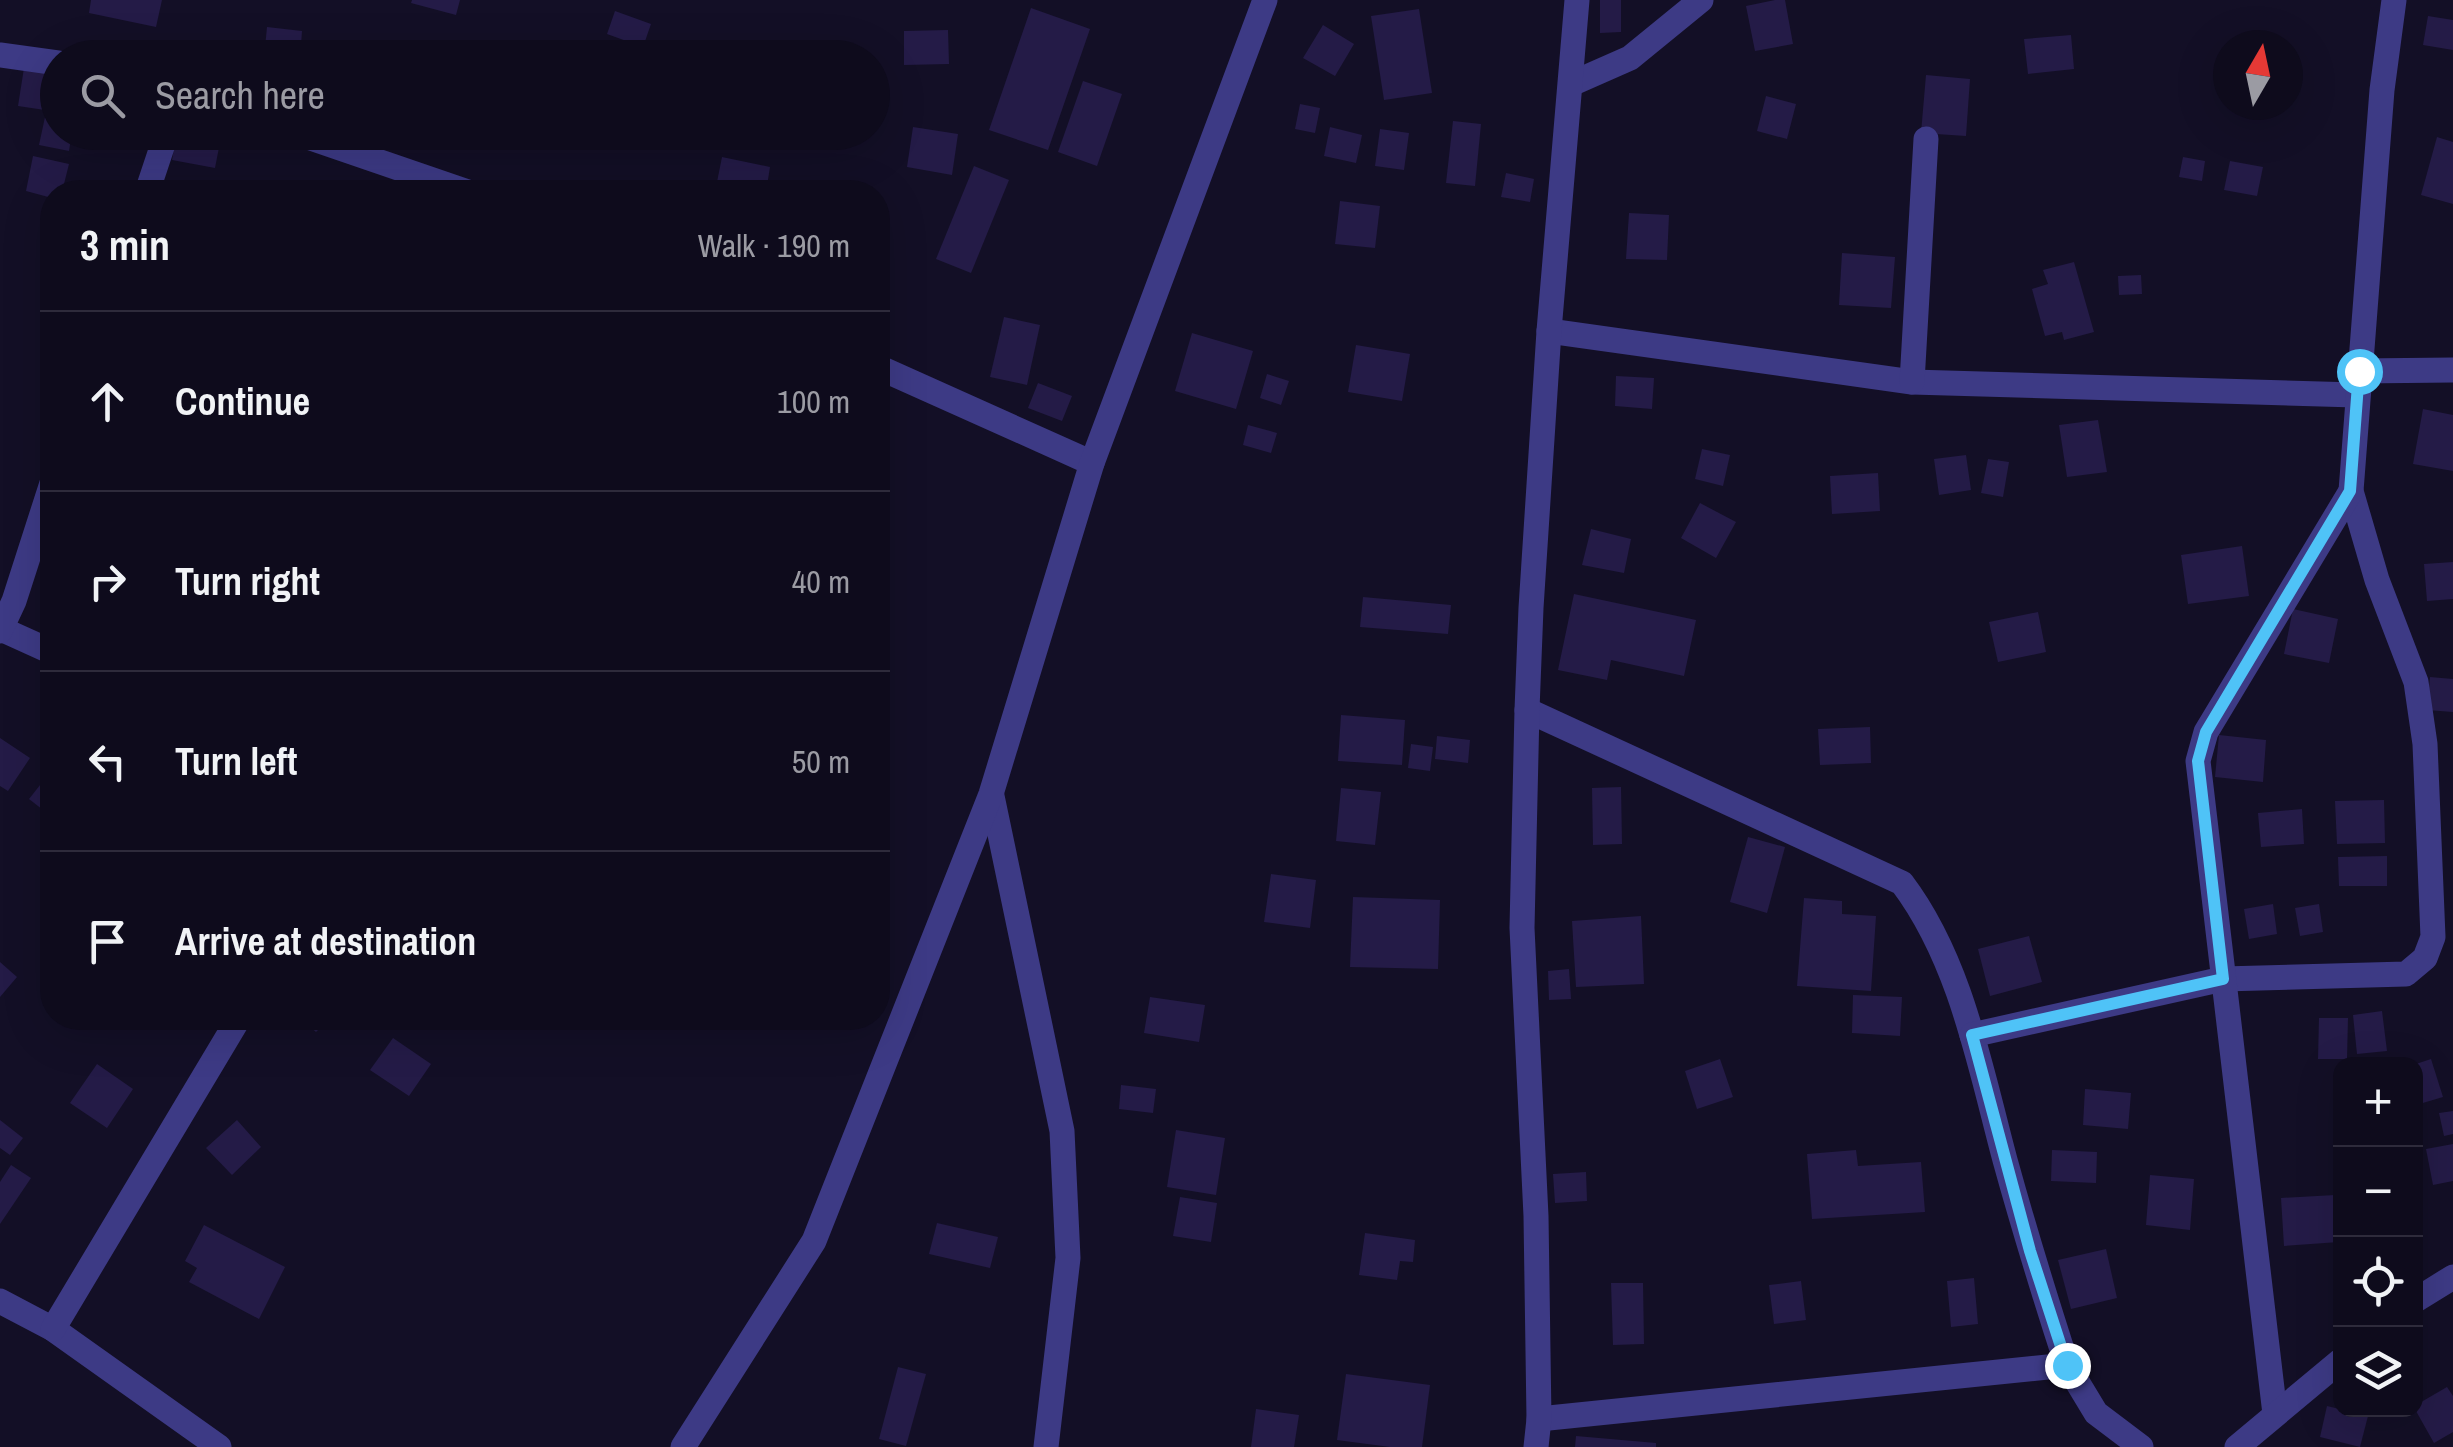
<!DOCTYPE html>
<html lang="en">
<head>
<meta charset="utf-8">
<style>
	:root { --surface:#0e0b1c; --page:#171425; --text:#f1f3f6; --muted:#9b9ba3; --line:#2e2b3b }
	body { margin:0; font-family:"Archivo Narrow",sans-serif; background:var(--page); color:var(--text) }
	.controls { position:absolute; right:30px; bottom:30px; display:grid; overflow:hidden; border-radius:20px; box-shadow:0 10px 40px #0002 }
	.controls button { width:90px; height:90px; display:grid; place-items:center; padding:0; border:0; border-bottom:2px solid var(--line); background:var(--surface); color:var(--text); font:50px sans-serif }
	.compass { position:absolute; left:2213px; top:30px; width:90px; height:90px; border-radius:50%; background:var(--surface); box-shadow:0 10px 40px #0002; rotate:9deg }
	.stop { position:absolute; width:30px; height:30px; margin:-22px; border:8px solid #4fc3f7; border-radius:50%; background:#fff }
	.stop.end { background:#4fc3f7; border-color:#fff; box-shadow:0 2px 10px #0008 }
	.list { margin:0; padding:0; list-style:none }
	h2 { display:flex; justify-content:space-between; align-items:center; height:130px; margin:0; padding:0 40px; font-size:42px }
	h2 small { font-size:32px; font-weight:400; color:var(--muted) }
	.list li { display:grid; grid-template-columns:65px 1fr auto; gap:30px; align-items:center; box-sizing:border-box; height:180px; padding:0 40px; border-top:2px solid var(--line) }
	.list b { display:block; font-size:38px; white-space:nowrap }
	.list em { font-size:32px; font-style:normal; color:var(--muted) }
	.icon { flex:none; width:55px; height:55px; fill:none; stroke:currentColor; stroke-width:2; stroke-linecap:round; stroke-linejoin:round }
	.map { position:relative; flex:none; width:2453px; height:1447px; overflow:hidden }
	.search { position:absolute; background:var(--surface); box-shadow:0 10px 40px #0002; left:40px; top:40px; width:850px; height:110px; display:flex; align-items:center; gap:25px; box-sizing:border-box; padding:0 35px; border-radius:55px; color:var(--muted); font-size:38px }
	.panel { position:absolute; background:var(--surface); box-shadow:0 10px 40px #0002; left:40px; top:180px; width:850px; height:850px; border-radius:40px }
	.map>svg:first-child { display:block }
	.building { fill:#241b47 }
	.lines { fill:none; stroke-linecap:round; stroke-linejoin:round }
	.minor { stroke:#3d3a85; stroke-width:25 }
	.route { stroke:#4fc3f7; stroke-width:12 }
</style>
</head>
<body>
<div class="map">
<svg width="2453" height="1447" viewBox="0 0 2453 1447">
	<rect width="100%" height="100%" fill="#130f26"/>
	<!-- building -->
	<g class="building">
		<polygon points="91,0 162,0 156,27 89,13"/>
		<polygon points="412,0 460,0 456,15 411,3"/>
		<polygon points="1600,0 1621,0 1621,32 1600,33"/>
		<polygon points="1775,0 1785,0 1793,44 1755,51 1746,6"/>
		<polygon points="1031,8 1090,29 1048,150 989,130"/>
		<polygon points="1419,9 1432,93 1384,100 1371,16"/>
		<polygon points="615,11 651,24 643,47 607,34"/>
		<polygon points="2428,16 2453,20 2453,50 2423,45"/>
		<polygon points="1323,25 1354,44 1335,76 1303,58"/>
		<polygon points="267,27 302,31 300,58 264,58"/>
		<polygon points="948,30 949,64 904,65 904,31"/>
		<polygon points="2071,35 2074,69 2028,74 2024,39"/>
		<polygon points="24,68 58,73 58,112 18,106"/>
		<polygon points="1926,75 1970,79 1966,136 1921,133"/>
		<polygon points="1083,81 1122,94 1097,166 1058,152"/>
		<polygon points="1766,96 1796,104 1787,139 1757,131"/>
		<polygon points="1300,104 1320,108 1315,133 1295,129"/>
		<polygon points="45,117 58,120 58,132 72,132 69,151 39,145"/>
		<polygon points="1453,121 1481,124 1475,186 1446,183"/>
		<polygon points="913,127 958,134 952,175 907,167"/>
		<polygon points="1330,127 1362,135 1356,163 1324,156"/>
		<polygon points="1380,129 1409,133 1404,170 1375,166"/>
		<polygon points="177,132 222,132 215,168 172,160"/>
		<polygon points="2437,137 2453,142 2453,204 2421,195"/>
		<polygon points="33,156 69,164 62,192 52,192 52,198 26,191"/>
		<polygon points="722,157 770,167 766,192 715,192"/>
		<polygon points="2183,157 2205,161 2202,181 2179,177"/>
		<polygon points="2230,161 2263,167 2257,196 2224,190"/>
		<polygon points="974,166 1009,180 971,273 936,259"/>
		<polygon points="1506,173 1534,179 1530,202 1501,197"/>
		<polygon points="1340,201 1380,206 1375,248 1335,244"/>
		<polygon points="1629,213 1669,215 1667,260 1626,259"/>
		<polygon points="1842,253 1895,257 1891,308 1839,305"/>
		<polygon points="2074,262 2094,332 2064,340 2062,332 2045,336 2032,289 2048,284 2043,270"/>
		<polygon points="2141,275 2142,294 2119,295 2118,276"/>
		<polygon points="1004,317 1040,325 1027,385 990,377"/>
		<polygon points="1192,333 1253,351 1236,409 1175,391"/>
		<polygon points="1356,345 1410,354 1402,401 1348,392"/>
		<polygon points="1267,374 1289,381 1281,405 1260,398"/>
		<polygon points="1616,376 1654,378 1652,409 1615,406"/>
		<polygon points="1038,383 1072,396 1062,421 1028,408"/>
		<polygon points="2423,409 2453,415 2453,471 2413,464"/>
		<polygon points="2098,420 2107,472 2067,477 2059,425"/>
		<polygon points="1248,425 1277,433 1271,453 1243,445"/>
		<polygon points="1702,449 1730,455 1723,486 1695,479"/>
		<polygon points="1966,455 1971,490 1939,495 1934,459"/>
		<polygon points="1988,459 2009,462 2003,497 1981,493"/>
		<polygon points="1878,473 1880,511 1832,514 1830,476"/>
		<polygon points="1700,503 1736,522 1716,558 1681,538"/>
		<polygon points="1591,529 1631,539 1624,573 1582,565"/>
		<polygon points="2242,546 2249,596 2188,604 2181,555"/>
		<polygon points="2453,562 2453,599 2427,601 2424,564"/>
		<polygon points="1574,594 1696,620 1684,676 1611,660 1607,680 1558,670"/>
		<polygon points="1363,597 1451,605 1448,634 1360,627"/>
		<polygon points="2293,609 2338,619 2329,663 2284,654"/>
		<polygon points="2038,612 2046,652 1998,662 1989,622"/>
		<polygon points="2430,677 2453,679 2453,712 2427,710"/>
		<polygon points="1341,715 1405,720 1402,765 1338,761"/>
		<polygon points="1870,727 1871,763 1820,765 1818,729"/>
		<polygon points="2219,735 2266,740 2263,782 2215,777"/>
		<polygon points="1437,736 1470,740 1468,763 1435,759"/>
		<polygon points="0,738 30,758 8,791 0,786"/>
		<polygon points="1411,744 1433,747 1430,771 1408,768"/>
		<polygon points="44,780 52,787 52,817 29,799"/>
		<polygon points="1621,787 1622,844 1593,845 1592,788"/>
		<polygon points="1341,788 1381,792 1375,845 1336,841"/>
		<polygon points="2384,800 2385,843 2337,844 2335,801"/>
		<polygon points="2302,809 2304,844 2261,847 2258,813"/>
		<polygon points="1748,837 1785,847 1767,913 1730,902"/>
		<polygon points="2387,856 2387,886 2339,886 2338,857"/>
		<polygon points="1271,874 1316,880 1310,928 1264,922"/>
		<polygon points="1353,897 1440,900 1438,969 1350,967"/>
		<polygon points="1804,898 1842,901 1842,914 1876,916 1871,991 1797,986"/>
		<polygon points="2273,904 2277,934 2249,939 2244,909"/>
		<polygon points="2319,904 2323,932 2300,936 2295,908"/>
		<polygon points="1641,916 1644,984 1576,987 1572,921"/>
		<polygon points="2029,936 2042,982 1990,996 1978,949"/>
		<polygon points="0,962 17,977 0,997"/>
		<polygon points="1569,969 1571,999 1549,1000 1548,971"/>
		<polygon points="1853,995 1902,997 1900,1036 1852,1033"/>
		<polygon points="1150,997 1205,1005 1199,1042 1144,1033"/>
		<polygon points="2382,1011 2387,1051 2357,1054 2353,1015"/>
		<polygon points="300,1018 330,1018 316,1032"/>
		<polygon points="2319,1018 2348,1018 2347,1059 2318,1059"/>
		<polygon points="393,1038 431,1064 409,1096 370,1070"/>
		<polygon points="1720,1059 1733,1097 1697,1109 1685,1071"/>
		<polygon points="2431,1059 2443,1097 2416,1105 2416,1064"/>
		<polygon points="97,1064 133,1089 107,1128 70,1103"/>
		<polygon points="1121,1085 1156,1089 1153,1113 1119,1109"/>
		<polygon points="2085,1089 2131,1093 2128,1129 2083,1125"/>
		<polygon points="2453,1111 2453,1134 2444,1136 2439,1113"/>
		<polygon points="0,1120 23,1138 10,1155 0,1148"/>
		<polygon points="237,1120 261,1147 232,1175 206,1148"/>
		<polygon points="1176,1130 1225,1138 1216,1195 1167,1187"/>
		<polygon points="2453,1144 2453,1181 2433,1185 2426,1149"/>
		<polygon points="1856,1150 1858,1166 1921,1162 1925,1212 1812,1219 1807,1154"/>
		<polygon points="2052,1150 2097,1152 2096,1183 2051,1181"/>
		<polygon points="11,1165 31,1178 0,1224 0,1182"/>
		<polygon points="1586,1172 1587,1201 1555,1203 1553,1174"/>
		<polygon points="2150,1175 2194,1179 2190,1230 2146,1225"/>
		<polygon points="2335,1195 2339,1242 2284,1246 2281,1198"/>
		<polygon points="1180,1197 1217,1203 1211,1242 1173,1236"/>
		<polygon points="937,1223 998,1237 990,1268 929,1254"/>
		<polygon points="204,1225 285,1267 259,1319 189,1282 197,1268 185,1261"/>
		<polygon points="1365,1233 1415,1240 1413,1262 1400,1261 1397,1280 1359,1275"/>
		<polygon points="2106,1249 2117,1298 2071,1309 2058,1260"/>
		<polygon points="1974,1278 1978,1324 1951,1327 1947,1281"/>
		<polygon points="1801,1281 1806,1320 1774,1324 1769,1285"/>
		<polygon points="1611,1283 1643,1283 1644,1344 1613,1345"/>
		<polygon points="898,1367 926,1374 906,1446 879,1439"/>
		<polygon points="1346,1374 1430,1385 1422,1447 1390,1447 1337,1440"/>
		<polygon points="2447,1387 2453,1396 2453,1432 2434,1443 2416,1411 2416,1405"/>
		<polygon points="2327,1406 2368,1416 2360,1447 2320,1437"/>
		<polygon points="1256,1409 1299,1415 1294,1447 1251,1447"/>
		<polygon points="1576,1436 1656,1443 1656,1447 1575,1447"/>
	</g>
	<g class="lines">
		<!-- minor -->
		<g class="minor">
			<polyline points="0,55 58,63"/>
			<polyline points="1571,84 1630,58 1701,0"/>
			<polyline points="293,132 468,192"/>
			<polyline points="147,192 167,132"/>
			<polyline points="1549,331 1912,382 2356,395"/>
			<polyline points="878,367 1092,463"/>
			<polyline points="2359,371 2453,370"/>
			<polyline points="1912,382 1926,139"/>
			<polyline points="1,629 52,652"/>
			<polyline points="0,631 14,601 52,483"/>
			<path d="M1527 710 1902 883C1961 961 1980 1067 2005 1160 2024 1229 2045 1297 2067 1365"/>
			<polyline points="992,796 1062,1131 1068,1258 1046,1447"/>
			<polyline points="1972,1035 2223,979 2406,974 2425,958 2433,937 2425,744 2416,682 2377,580 2351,491 2382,90 2394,0"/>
			<polyline points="2416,1300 2453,1277"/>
			<polyline points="0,1301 53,1329 219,1447"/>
			<polyline points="53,1329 239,1018"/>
			<polyline points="2275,1414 2198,761 2206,732 2351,491"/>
			<polyline points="1539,1419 2067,1365 2096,1413 2141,1447"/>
			<polyline points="683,1447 814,1241 991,794 1092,463 1265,0"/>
			<polyline points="1536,1447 1539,1419 1536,1216 1522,928 1527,710 1531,608 1549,331 1577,0"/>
			<polyline points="2237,1447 2340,1361"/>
		</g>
	</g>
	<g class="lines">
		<!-- route -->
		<polyline class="route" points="2067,1365 2030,1251 1972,1035 2223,979 2198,761 2206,732 2350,491 2359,371"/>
	</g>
</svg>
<div class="controls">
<button>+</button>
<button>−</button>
<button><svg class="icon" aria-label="locate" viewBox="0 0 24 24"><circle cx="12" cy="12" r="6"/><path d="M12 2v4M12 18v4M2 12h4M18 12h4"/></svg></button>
<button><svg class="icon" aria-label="layers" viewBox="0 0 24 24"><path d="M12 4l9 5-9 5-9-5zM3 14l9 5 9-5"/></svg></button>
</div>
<svg class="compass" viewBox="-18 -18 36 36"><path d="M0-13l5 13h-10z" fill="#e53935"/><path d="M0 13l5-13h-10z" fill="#9b9ba3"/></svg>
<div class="stop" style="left:2359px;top:371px"></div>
<div class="stop end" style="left:2067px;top:1365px"></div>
<div class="search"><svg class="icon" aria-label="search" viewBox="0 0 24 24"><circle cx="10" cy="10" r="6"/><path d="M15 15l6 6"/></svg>Search here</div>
<section class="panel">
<h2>3 min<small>Walk · 190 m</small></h2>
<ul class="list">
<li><svg class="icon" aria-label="ahead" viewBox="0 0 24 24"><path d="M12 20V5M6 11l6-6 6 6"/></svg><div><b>Continue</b></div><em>100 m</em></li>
<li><svg class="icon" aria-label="right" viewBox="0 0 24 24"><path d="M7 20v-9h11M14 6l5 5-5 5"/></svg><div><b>Turn right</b></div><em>40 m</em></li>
<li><svg class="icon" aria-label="left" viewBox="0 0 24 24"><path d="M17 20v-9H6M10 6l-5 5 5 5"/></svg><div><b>Turn left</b></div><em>50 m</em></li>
<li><svg class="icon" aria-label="arrive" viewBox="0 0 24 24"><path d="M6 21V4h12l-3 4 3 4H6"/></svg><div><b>Arrive at destination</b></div></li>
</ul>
</section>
</div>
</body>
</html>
